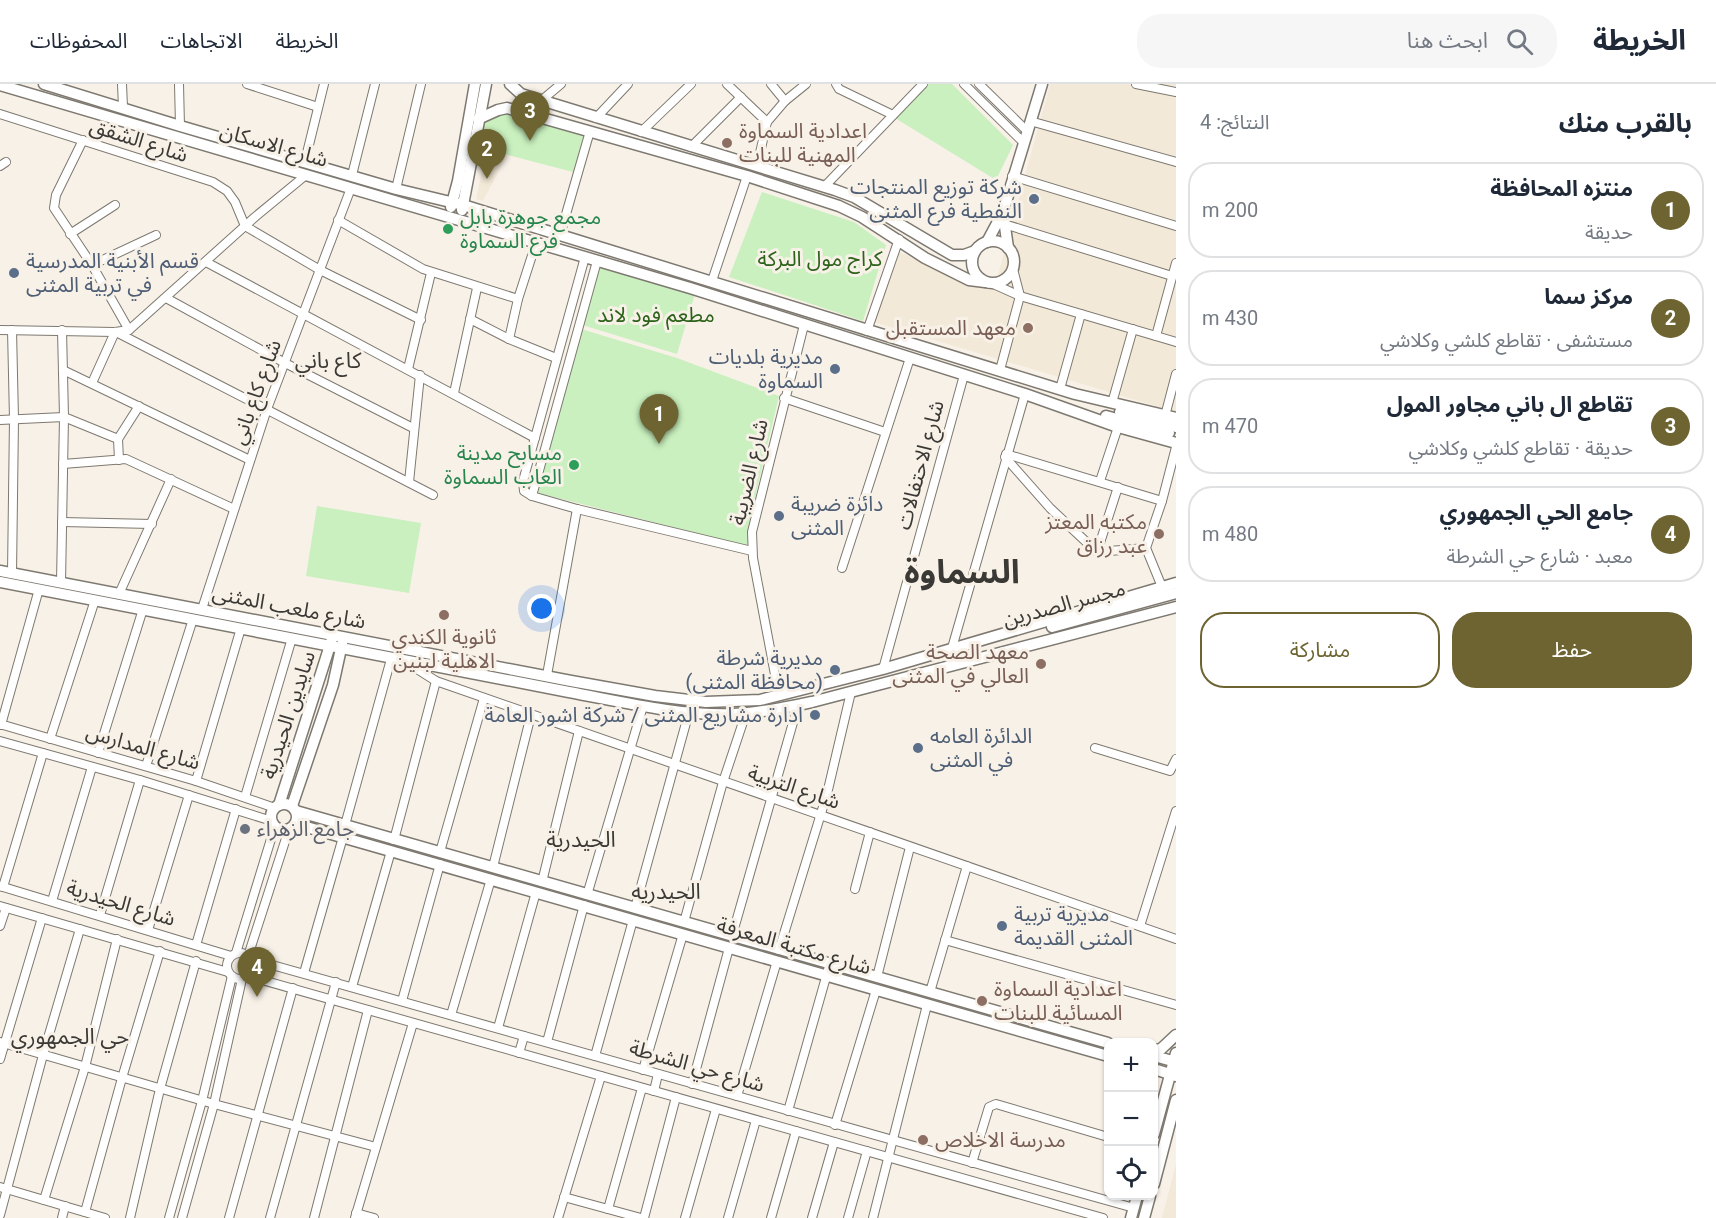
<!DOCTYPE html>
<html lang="ar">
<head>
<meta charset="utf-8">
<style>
	:root { --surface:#fff; --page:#f6f6f7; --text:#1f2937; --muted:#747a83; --line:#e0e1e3; --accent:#6d6431 }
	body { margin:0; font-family:Roboto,"Noto Sans Arabic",sans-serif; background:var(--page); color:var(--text); direction:rtl }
	.controls { position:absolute; right:18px; bottom:18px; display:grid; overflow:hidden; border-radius:12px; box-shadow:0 2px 4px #0004 }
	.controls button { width:54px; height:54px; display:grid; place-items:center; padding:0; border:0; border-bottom:2px solid var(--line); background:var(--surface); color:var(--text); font:30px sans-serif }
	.you { position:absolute; left:542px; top:525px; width:21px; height:21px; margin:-15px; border:4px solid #fff; border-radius:50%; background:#1a73e8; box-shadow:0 0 0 9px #1a73e833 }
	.badge { display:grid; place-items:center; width:39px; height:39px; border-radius:50%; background:var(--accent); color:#fff; font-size:20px; font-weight:700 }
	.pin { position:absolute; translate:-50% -50px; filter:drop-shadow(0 2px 3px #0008) }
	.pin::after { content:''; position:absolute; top:32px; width:21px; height:18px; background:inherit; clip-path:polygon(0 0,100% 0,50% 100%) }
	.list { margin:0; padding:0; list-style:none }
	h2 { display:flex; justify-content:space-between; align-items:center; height:78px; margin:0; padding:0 24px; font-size:26px }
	h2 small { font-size:20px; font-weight:400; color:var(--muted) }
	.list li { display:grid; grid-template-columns:39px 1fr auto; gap:18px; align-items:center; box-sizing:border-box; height:96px; margin:0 12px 12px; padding:0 12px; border:2px solid var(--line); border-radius:24px }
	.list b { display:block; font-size:22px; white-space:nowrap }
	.list p { margin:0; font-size:20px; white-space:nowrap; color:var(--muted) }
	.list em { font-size:20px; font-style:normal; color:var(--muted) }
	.actions { display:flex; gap:12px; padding:18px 24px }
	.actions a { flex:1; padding:14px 0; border:2px solid var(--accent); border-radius:24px; text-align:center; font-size:21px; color:var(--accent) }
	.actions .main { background:var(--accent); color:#fff }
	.icon { flex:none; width:33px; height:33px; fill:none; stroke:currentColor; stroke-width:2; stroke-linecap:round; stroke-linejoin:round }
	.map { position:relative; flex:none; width:1176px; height:1134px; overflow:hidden; direction:ltr }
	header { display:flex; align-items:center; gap:36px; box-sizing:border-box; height:84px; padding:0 30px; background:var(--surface); border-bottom:2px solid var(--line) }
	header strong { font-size:28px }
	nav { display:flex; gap:33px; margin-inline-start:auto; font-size:21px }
	.search { width:420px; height:54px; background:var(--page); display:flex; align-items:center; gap:15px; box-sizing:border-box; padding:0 21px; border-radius:24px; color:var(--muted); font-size:22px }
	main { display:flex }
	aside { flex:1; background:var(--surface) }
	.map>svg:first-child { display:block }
	.built { fill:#f3e9d8 }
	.green { fill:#c9f0be }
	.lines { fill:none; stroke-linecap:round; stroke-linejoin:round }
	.street-casing { stroke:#7e7970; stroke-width:10 }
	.secondary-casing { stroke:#7e7970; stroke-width:13 }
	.street { stroke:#fff; stroke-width:8 }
	.secondary { stroke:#fff; stroke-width:10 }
	.education-dot { fill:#8d6e63; stroke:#f8f1e8; stroke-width:2 }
	.service-dot { fill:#5c6f8a; stroke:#f8f1e8; stroke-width:2 }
	.leisure-dot { fill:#2e9e5b; stroke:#f8f1e8; stroke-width:2 }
	.worship-dot { fill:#6b7280; stroke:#f8f1e8; stroke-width:2 }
	.labels { text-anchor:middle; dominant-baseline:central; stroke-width:6; stroke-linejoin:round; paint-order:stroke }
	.education-label { font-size:21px; fill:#785e54; stroke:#f8f1e8; text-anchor:start }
	.street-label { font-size:21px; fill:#3b3935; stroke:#f8f1e8 }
	.service-label { font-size:21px; fill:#4e5e75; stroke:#f8f1e8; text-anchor:end }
	.leisure-label { font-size:21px; fill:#27864d; stroke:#f8f1e8; text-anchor:start }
	.park-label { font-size:21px; fill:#2c621a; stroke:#f8f1e8 }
	.worship-label { font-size:21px; fill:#5b616d; stroke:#f8f1e8; text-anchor:start }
	.neighbourhood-label { font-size:22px; fill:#3b3935; stroke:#f8f1e8 }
	.town-label { font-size:33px; font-weight:bold; fill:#3b3935; stroke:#f8f1e8 }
</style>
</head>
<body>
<header>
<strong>الخريطة</strong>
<div class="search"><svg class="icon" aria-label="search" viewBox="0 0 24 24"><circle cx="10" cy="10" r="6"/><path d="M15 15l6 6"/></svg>ابحث هنا</div>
<nav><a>الخريطة</a><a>الاتجاهات</a><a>المحفوظات</a></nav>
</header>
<main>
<aside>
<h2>بالقرب منك<small>النتائج: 4</small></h2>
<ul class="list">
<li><span class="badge">1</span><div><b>منتزه المحافظة</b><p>حديقة</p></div><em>200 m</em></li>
<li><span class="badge">2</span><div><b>مركز سما</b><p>مستشفى · تقاطع كلشي وكلاشي</p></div><em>430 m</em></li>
<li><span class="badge">3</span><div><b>تقاطع ال باني مجاور المول</b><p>حديقة · تقاطع كلشي وكلاشي</p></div><em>470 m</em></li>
<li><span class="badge">4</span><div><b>جامع الحي الجمهوري</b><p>معبد · شارع حي الشرطة</p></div><em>480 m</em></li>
</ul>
<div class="actions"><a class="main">حفظ</a><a>مشاركة</a></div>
</aside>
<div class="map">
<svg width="1176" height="1134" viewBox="0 0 1176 1134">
	<rect width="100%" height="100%" fill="#f8f1e8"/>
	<!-- built -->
	<g class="built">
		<polygon points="1050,0 1176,0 1176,328 874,238 895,167 995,202"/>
		<polygon points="486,70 505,75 483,117 476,115"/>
		<polygon points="1176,1080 1176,1134 1162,1134"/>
	</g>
	<!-- green -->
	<g class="green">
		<polygon points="927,0 952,0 1013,61 996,96 895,34"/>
		<polygon points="507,28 584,50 573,88 477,63 481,39"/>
		<polygon points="762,108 854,138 886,161 863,237 729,193"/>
		<polygon points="600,183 695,210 677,270 579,240"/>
		<polygon points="581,245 677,274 779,312 748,443 748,462 538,409"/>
		<polygon points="317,422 421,439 409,509 306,492"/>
	</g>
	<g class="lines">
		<!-- street casing -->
		<g class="street-casing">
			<g id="street">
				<polyline points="122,0 123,23"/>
				<polyline points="179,0 180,42"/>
				<polyline points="247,0 318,23"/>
				<polyline points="727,0 767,38"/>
				<polyline points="771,0 785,17"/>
				<polyline points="836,0 839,5 893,31"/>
				<polyline points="964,0 1024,59"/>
				<polyline points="979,0 1028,48"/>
				<polyline points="1136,0 1176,8"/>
				<polyline points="542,16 561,0"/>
				<polyline points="0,30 213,98 227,107 235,118 245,142 320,186 421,236"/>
				<polyline points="596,34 628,0"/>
				<polyline points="1030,37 1176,78"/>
				<polyline points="641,48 691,0"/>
				<polyline points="83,56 56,111 54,124 92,181 129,246"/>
				<polyline points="691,63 741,13"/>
				<polyline points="305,77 324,0"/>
				<polyline points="0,82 6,78"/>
				<polyline points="757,82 767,38 785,17 806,0"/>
				<polyline points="352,91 375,0"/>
				<polyline points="1012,92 1176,142"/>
				<polyline points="824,103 923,0"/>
				<polyline points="396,105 421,0"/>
				<polyline points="338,136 423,185 518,215"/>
				<polyline points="1004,140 1172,192"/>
				<polyline points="70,150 115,121"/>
				<polyline points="560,151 590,47"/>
				<polyline points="585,173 523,397 524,407 532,412 577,425 752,467"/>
				<polyline points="206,178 535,354"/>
				<polyline points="92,181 156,151"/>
				<polyline points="1013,185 1020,212"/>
				<polyline points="712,197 747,92"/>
				<polyline points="991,199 1020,212 1176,258"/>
				<polyline points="166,214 285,279 413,344"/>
				<polyline points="470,235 509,255 556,274"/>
				<polyline points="0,246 115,248 129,246 255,133 306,91"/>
				<polyline points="867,247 899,155"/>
				<polyline points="116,248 433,411"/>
				<polyline points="1156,252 1176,179"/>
				<polyline points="509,255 518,215 536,159"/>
				<polyline points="408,285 431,189"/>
				<polyline points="63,286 250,376"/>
				<polyline points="1000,286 1020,212"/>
				<polyline points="92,299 115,248"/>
				<polyline points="1060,305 1081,230"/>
				<polyline points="454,309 477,204"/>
				<polyline points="784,314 885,348"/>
				<polyline points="1112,319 1133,245"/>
				<polyline points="1165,332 1176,290"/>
				<polyline points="0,336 64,333 118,355"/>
				<polyline points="1006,370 1162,417"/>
				<polyline points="1005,373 1050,424 1097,468 1146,464"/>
				<polyline points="119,376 118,355 139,322"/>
				<polyline points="63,380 126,375 234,425"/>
				<polyline points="1100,397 1118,343"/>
				<polyline points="409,398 420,291"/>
				<polyline points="532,412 597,177"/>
				<polyline points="62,438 152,440"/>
				<polyline points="1097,468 1118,403"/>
				<polyline points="842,484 910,274"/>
				<polyline points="12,490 14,335 12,246"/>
				<polyline points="61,499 64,333 62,246"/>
				<polyline points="1162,503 1146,464 1162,417 1176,363"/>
				<polyline points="119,510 171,395"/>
				<polyline points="202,525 267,325 351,104"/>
				<polyline points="952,564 1025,310"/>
				<polyline points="406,578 436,597 1176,855"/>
				<polyline points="883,585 964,291"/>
				<polyline points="547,591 577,425"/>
				<polyline points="779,612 753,474 752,448 804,241"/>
				<polyline points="0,640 196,697 275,724"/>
				<polyline points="1,641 39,505"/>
				<polyline points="50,655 95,516"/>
				<polyline points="0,657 140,696 272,737"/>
				<polyline points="1095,664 1170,687 1176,675"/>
				<polyline points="98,669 143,525"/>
				<polyline points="146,682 193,535"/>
				<polyline points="196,697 241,544"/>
				<polyline points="245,713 292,554"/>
				<polyline points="345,741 391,575"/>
				<polyline points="394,756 436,597"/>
				<polyline points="440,768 484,614"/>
				<polyline points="493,783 531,631"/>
				<polyline points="542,798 579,647"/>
				<polyline points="0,802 231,872"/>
				<polyline points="3,803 43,669"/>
				<polyline points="855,805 870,748"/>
				<polyline points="587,811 643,622"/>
				<polyline points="52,817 92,683"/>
				<polyline points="0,822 228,888"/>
				<polyline points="635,824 689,628"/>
				<polyline points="100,831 140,696"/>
				<polyline points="684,838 723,698 746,629"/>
				<polyline points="0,842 6,824"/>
				<polyline points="1140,842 1176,727"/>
				<polyline points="148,846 189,711"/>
				<polyline points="732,852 798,621"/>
				<polyline points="945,856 1176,921"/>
				<polyline points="196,861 236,725"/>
				<polyline points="779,866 827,710 851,608"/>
				<circle cx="240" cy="882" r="13"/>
				<polyline points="236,869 275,742"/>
				<polyline points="248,872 289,745"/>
				<polyline points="251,875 1134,1124"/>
				<polyline points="304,889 343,753"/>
				<polyline points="248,892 1103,1134"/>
				<polyline points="877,893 910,763"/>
				<polyline points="352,903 391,767"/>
				<polyline points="930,908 967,782"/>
				<polyline points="402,917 440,780"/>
				<polyline points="451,931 491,795"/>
				<polyline points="498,944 536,808"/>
				<polyline points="0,958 214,1020 376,1063"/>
				<polyline points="547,958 584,821"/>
				<polyline points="519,969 524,952"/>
				<polyline points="595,972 633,836"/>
				<polyline points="0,975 42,834"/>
				<polyline points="643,986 683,850"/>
				<polyline points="692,1000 729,864"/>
				<polyline points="654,1007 658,990"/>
				<polyline points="737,1012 777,877"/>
				<polyline points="788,1027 830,879"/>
				<polyline points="835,1041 876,906"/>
				<polyline points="972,1079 989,1023 996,1020 1108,1053"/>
				<polyline points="0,1103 105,1134"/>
				<polyline points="564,1113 641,1134"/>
				<polyline points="44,1116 85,983 117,855"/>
				<polyline points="608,1125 642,1004"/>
				<polyline points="85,1128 122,994 160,867"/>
				<polyline points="356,1129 374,1134"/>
				<polyline points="0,1131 43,971 80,845"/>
				<polyline points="62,1134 65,1122"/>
				<polyline points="130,1134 160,1005 196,877"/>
				<polyline points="169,1134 202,1017 232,892"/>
				<polyline points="182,1134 214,1020 242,895"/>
				<polyline points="229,1134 293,904"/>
				<polyline points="270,1134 336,898"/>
				<polyline points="314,1134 368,926"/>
				<polyline points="355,1134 413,939"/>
				<polyline points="558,1134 601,992"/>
				<polyline points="644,1134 676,1013"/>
				<polyline points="685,1134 716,1025"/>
				<polyline points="728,1134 756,1036"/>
				<polyline points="771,1134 796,1047"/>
				<polyline points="812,1134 834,1058"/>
				<polyline points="848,1134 867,1067"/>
				<polyline points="873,1134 927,921"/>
			</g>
		</g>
		<!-- secondary casing -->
		<g class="secondary-casing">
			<g id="secondary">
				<polyline points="44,0 180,42 396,105 463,121 1075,310 1176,334"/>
				<polyline points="510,0 521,10 835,106 854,113 952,171 964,171 975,167"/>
				<polyline points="0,1 690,204 1025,310 1118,343 1176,359"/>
				<polyline points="478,35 498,26 507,24 747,92 839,122 862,133 925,174 969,196 985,198"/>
				<polyline points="451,123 458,97 475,0"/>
				<polyline points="462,126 486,0"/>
				<polyline points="1003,128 1008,164"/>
				<circle cx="993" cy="178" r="21"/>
				<polyline points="987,158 1003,128 1042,0"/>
				<polyline points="1120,328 1176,343"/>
				<polyline points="1106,332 1169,349"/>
				<polyline points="0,487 571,597 655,612 706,618 760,616 883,585 1176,499"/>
				<path d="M0 498 569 608C623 618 679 632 734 630 761 629 786 623 812 618L1176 523"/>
				<polyline points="1052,543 1176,509"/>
				<circle cx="284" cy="733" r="13"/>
				<polyline points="279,721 332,555"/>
				<polyline points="292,722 333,601 342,560"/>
				<polyline points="296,727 1108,959"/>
				<polyline points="296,740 1108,972"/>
				<polyline points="1154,966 1161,965 1176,951"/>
				<polyline points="1154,972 1176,978"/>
				<polyline points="1154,985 1176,992"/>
				<polyline points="1154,1050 1176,969"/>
				<polyline points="1154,1100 1176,1016"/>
				<polyline points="1131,1134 1137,1112"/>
				<polyline points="1144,1134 1150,1112"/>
			</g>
		</g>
		<!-- street -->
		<use href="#street" class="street"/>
		<!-- secondary -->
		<use href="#secondary" class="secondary"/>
	</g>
	<!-- markers -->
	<g class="education-dot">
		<circle cx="727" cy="59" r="6"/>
		<circle cx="1028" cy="244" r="6"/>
		<circle cx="1159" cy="450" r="6"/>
		<circle cx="444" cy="531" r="6"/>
		<circle cx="1041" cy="580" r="6"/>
		<circle cx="982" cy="917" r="6"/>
		<circle cx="923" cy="1056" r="6"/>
	</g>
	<g class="service-dot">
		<circle cx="1034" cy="115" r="6"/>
		<circle cx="14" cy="189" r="6"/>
		<circle cx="835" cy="285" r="6"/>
		<circle cx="779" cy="432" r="6"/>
		<circle cx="835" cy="586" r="6"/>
		<circle cx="815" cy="631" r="6"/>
		<circle cx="918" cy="664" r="6"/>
		<circle cx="1002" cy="842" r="6"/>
	</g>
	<g class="leisure-dot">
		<circle cx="448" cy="145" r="6"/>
		<circle cx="574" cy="381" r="6"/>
	</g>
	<circle class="worship-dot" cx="245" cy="745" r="6"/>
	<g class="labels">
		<!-- education labels -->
		<g class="education-label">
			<text x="739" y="47">اعدادية السماوة<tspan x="739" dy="24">المهنية للبنات</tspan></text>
			<text x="1016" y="244" text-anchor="end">معهد المستقبل</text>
			<text x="1147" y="438" text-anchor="end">مكتبه المعتز<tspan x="1147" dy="24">عبد رزاق</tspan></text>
			<text x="444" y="553" text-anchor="middle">ثانوية الكندي<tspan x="444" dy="24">الاهلية لبنين</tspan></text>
			<text x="1029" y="568" text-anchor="end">معهد الصحة<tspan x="1029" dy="24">العالي في المثنى</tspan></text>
			<text x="994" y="905">اعدادية السماوة<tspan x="994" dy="24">المسائية للبنات</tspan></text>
			<text x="935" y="1056">مدرسة الاخلاص</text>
		</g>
		<!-- street labels -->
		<g class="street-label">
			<text transform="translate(139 56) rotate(18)">شارع الشقق</text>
			<text transform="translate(274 61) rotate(16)">شارع الاسكان</text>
			<text transform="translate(256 308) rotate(-70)">شارع كاع باني</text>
			<text transform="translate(920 381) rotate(-75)">شارع الاحتفالات</text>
			<text transform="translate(749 388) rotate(-77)">شارع الضريبة</text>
			<text transform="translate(1064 520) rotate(-15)">مجسر الصدرين</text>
			<text transform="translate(289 523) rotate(11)">شارع ملعب المثنى</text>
			<text transform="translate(288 631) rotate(-72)">سايدين الحيدرية</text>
			<text transform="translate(143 663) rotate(16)">شارع المدارس</text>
			<text transform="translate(794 703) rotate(19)">شارع التربية</text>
			<text transform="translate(121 819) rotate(17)">شارع الحيدرية</text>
			<text transform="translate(794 862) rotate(16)">شارع مكتبة المعرفة</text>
			<text transform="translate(697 982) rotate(16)">شارع حي الشرطة</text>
		</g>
		<!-- service labels -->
		<g class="service-label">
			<text x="1022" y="103">شركة توزيع المنتجات<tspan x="1022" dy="24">النفطية فرع المثنى</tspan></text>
			<text x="26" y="177" text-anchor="start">قسم الأبنية المدرسية<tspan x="26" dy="24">في تربية المثنى</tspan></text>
			<text x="823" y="273">مديرية بلديات<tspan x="823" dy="24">السماوة</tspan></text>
			<text x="791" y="420" text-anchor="start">دائرة ضريبة<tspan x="791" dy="24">المثنى</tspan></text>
			<text x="823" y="574">مديرية شرطة<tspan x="823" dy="24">(محافظة المثنى)</tspan></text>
			<text x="803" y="631">ادارة مشاريع المثنى / شركة اشور العامة</text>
			<text x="930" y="652" text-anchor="start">الدائرة العامه<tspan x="930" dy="24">في المثنى</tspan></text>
			<text x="1014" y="830" text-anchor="start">مديرية تربية<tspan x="1014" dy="24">المثنى القديمة</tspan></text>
		</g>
		<!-- leisure labels -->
		<g class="leisure-label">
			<text x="460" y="133">مجمع جوهرة بابل<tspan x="460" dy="24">فرع السماوة</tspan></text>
			<text x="562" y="369" text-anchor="end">مسابح مدينة<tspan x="562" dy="24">العاب السماوة</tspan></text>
		</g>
		<!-- park labels -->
		<g class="park-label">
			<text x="820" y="175">كراج مول البركة</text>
			<text x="656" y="231">مطعم فود لاند</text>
		</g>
		<!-- worship labels -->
		<g class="worship-label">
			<text x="257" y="745">جامع الزهراء</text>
		</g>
		<!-- neighbourhood labels -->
		<g class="neighbourhood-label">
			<text x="328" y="276">كاع باني</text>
			<text x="581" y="755">الحيدرية</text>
			<text x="666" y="807">الحيدريه</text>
			<text x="70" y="952">حي الجمهوري</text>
		</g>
		<!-- town labels -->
		<g class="town-label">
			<text x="962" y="487">السماوة</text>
		</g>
	</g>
</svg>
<div class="controls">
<button>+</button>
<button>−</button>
<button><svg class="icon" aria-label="locate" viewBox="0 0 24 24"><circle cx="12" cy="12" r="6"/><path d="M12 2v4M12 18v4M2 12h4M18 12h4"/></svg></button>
</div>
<div class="you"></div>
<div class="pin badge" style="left:659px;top:360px">1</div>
<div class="pin badge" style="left:487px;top:95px">2</div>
<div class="pin badge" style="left:530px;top:57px">3</div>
<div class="pin badge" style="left:257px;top:913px">4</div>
</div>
</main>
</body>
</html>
